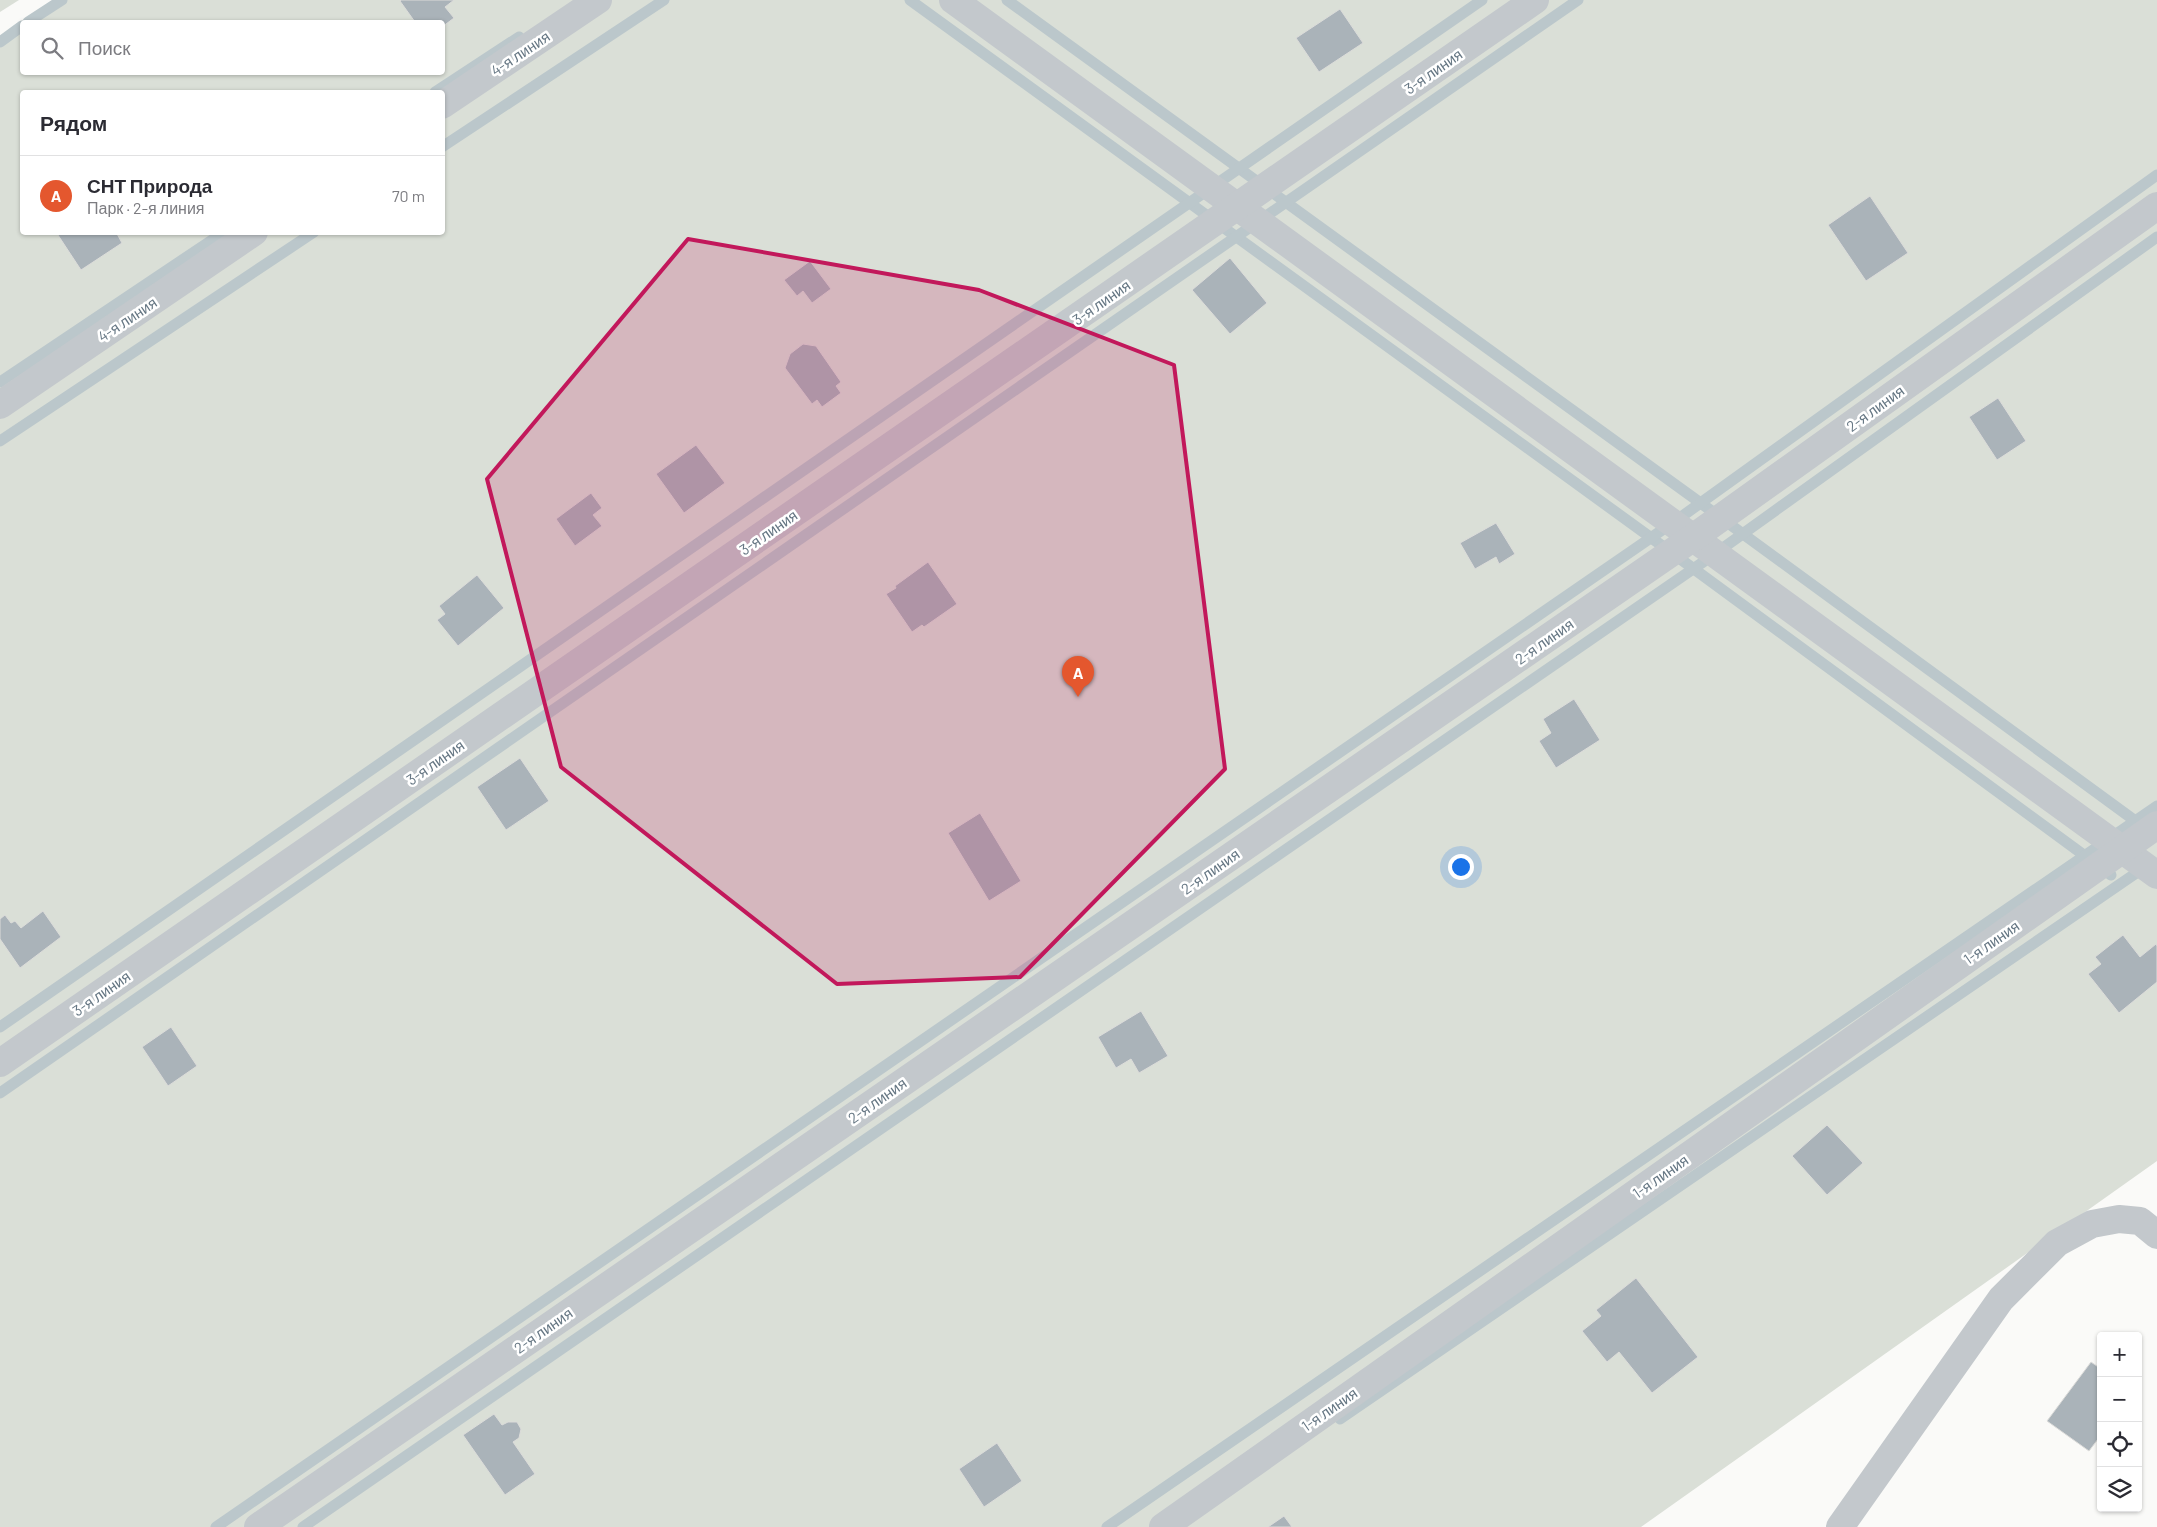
<!DOCTYPE html>
<html lang="ru">
<head>
<meta charset="utf-8">
<style>
	:root { --surface:#fff; --page:#f2f2f3; --text:#2b2b33; --muted:#7c7c81; --line:#e1e1e2; --accent:#e4572e }
	body { margin:0; font-family:Barlow,sans-serif; background:var(--page); color:var(--text) }
	.controls { position:absolute; right:15px; bottom:15px; display:grid; overflow:hidden; border-radius:5px; box-shadow:0 1px 4px #0004 }
	.controls button { width:45px; height:45px; display:grid; place-items:center; padding:0; border:0; border-bottom:1px solid var(--line); background:var(--surface); color:var(--text); font:25px sans-serif }
	.you { position:absolute; left:1460px; top:866px; width:18px; height:18px; margin:-12px; border:4px solid #fff; border-radius:50%; background:#1a73e8; box-shadow:0 0 0 8px #1a73e833 }
	.badge { display:grid; place-items:center; width:32px; height:32px; border-radius:50%; background:var(--accent); color:#fff; font-size:16px; font-weight:700 }
	.pin { position:absolute; translate:-50% -41px; filter:drop-shadow(0 1px 2px #0008) }
	.pin::after { content:''; position:absolute; top:26px; width:18px; height:15px; background:inherit; clip-path:polygon(0 0,100% 0,50% 100%) }
	.list { margin:0; padding:0; list-style:none }
	h2 { display:flex; justify-content:space-between; align-items:center; height:65px; margin:0; padding:0 20px; font-size:21px }
	h2 small { font-size:16px; font-weight:400; color:var(--muted) }
	.list li { display:grid; grid-template-columns:32px 1fr auto; gap:15px; align-items:center; box-sizing:border-box; height:80px; padding:0 20px; border-top:1px solid var(--line) }
	.list b { display:block; font-size:19px; white-space:nowrap }
	.list p { margin:0; font-size:16px; white-space:nowrap; color:var(--muted) }
	.list em { font-size:16px; font-style:normal; color:var(--muted) }
	.icon { flex:none; width:28px; height:28px; fill:none; stroke:currentColor; stroke-width:2; stroke-linecap:round; stroke-linejoin:round }
	.map { position:relative; flex:none; width:2157px; height:1527px; overflow:hidden }
	.search { position:absolute; background:var(--surface); box-shadow:0 1px 4px #0004; left:20px; top:20px; width:425px; height:55px; display:flex; align-items:center; gap:12px; box-sizing:border-box; padding:0 18px; border-radius:5px; color:var(--muted); font-size:19px }
	.panel { position:absolute; background:var(--surface); box-shadow:0 1px 4px #0004; left:20px; top:90px; width:425px; height:145px; border-radius:5px }
	.map>svg:first-child { display:block }
	.green { fill:#dadfd7; fill-rule:evenodd }
	.lines { fill:none; stroke-linecap:round; stroke-linejoin:round }
	.stream { stroke:#bbc7cb; stroke-width:11 }
	.building { fill:#aab3b9; stroke:#dcdcda }
	.street { stroke:#c3c8cc; stroke-width:28 }
	.marked { fill:#c2185b; fill-opacity:0.2; stroke:#c2185b; stroke-width:4; stroke-linejoin:round }
	.labels { text-anchor:middle; dominant-baseline:central; stroke-width:5; stroke-linejoin:round; paint-order:stroke }
	.street-label { font-size:15px; fill:#657683; stroke:#fff }
</style>
</head>
<body>
<div class="map">
<svg width="2157" height="1527" viewBox="0 0 2157 1527">
	<rect width="100%" height="100%" fill="#fafaf8"/>
	<!-- green -->
	<g class="green">
		<polygon points="0,0 19,0 0,12"/>
		<path d="M62 0H2157V1161L1641 1527H0V41L22 26V72H442V22H28ZM22 92H442V232H22Z"/>
	</g>
	<g class="lines">
		<!-- stream -->
		<g class="stream">
			<polyline points="910,0 1679,558 2111,875"/>
			<polyline points="1007,0 1713,512 2145,828"/>
			<polyline points="28,22 62,0"/>
			<polyline points="0,42 22,26"/>
			<polyline points="435,92 519,37"/>
			<polyline points="442,147 664,0"/>
			<polyline points="0,382 224,232"/>
			<polyline points="0,441 314,232"/>
			<polyline points="0,1027 1482,0"/>
			<polyline points="0,1093 1578,0"/>
			<polyline points="1340,1419 2145,867"/>
			<polyline points="216,1527 1681,517 2157,175"/>
			<polyline points="303,1527 1709,558 2157,237"/>
			<polyline points="1107,1527 2157,806"/>
		</g>
	</g>
	<!-- building -->
	<g class="building">
		<polygon points="401,0 454,0 445,7 454,18 442,27 442,22 415,22 400,1"/>
		<polygon points="1340,9 1363,43 1319,72 1296,38"/>
		<polygon points="1870,196 1908,253 1866,281 1828,225"/>
		<polygon points="56,232 116,232 122,243 81,270"/>
		<polygon points="1230,258 1267,303 1230,334 1192,290"/>
		<polygon points="810,261 831,289 812,303 803,291 797,296 784,280"/>
		<polygon points="803,344 816,346 841,382 836,386 841,393 822,407 817,400 812,404 785,368 790,354"/>
		<polygon points="1998,398 2026,441 1997,460 1969,417"/>
		<polygon points="696,445 725,483 684,513 656,474"/>
		<polygon points="591,493 602,508 593,515 602,526 575,546 556,519"/>
		<polygon points="1496,523 1515,554 1499,564 1496,557 1475,569 1460,543"/>
		<polygon points="928,562 957,604 924,627 922,625 912,632 886,594 896,588 895,586"/>
		<polygon points="477,575 504,608 458,646 437,620 445,614 439,606"/>
		<polygon points="1574,699 1600,740 1556,768 1539,741 1551,733 1543,719"/>
		<polygon points="520,758 549,801 506,830 477,787"/>
		<polygon points="980,813 1021,881 989,901 948,833"/>
		<polygon points="43,911 61,937 20,968 0,939 0,919 5,915 11,923 15,921 21,928"/>
		<polygon points="2123,935 2140,957 2156,944 2157,946 2157,982 2119,1013 2088,974 2101,964 2095,957"/>
		<polygon points="1141,1011 1168,1056 1139,1073 1131,1059 1116,1068 1098,1037"/>
		<polygon points="171,1027 197,1066 168,1086 142,1047"/>
		<polygon points="1827,1125 1863,1163 1827,1195 1792,1156"/>
		<polygon points="1636,1278 1698,1357 1652,1393 1619,1352 1607,1362 1582,1331 1601,1316 1596,1310"/>
		<polygon points="2091,1362 2101,1369 2101,1435 2089,1451 2047,1421"/>
		<polygon points="494,1414 502,1425 508,1422 517,1422 521,1429 519,1438 513,1442 535,1474 505,1495 463,1435"/>
		<polygon points="997,1443 1022,1481 984,1507 959,1469"/>
		<polygon points="1284,1516 1292,1527 1268,1527"/>
	</g>
	<g class="lines">
		<!-- street -->
		<g class="street">
			<polyline points="953,0 2157,875"/>
			<polyline points="442,105 598,0"/>
			<polyline points="0,405 254,232"/>
			<polyline points="0,1063 1535,0"/>
			<polyline points="258,1527 1694,537 2157,206"/>
			<polyline points="1163,1527 2157,825"/>
			<polyline points="1840,1527 2001,1299 2057,1243 2092,1224 2119,1219 2140,1221 2157,1235"/>
		</g>
	</g>
	<!-- marked area -->
	<path class="marked" d="M688 239 979 290 1174 365 1225 769 1020 977 837 984 561 767 487 479Z"/>
	<g class="labels">
		<!-- street labels -->
		<g class="street-label">
			<text transform="translate(520 53) rotate(-34)">4-я линия</text>
			<text transform="translate(1433 71) rotate(-35)">3-я линия</text>
			<text transform="translate(1101 302) rotate(-35)">3-я линия</text>
			<text transform="translate(127 319) rotate(-34)">4-я линия</text>
			<text transform="translate(1875 408) rotate(-36)">2-я линия</text>
			<text transform="translate(768 532) rotate(-35)">3-я линия</text>
			<text transform="translate(1544 641) rotate(-35)">2-я линия</text>
			<text transform="translate(435 762) rotate(-35)">3-я линия</text>
			<text transform="translate(1210 871) rotate(-35)">2-я линия</text>
			<text transform="translate(1991 942) rotate(-35)">1-я линия</text>
			<text transform="translate(101 993) rotate(-35)">3-я линия</text>
			<text transform="translate(877 1100) rotate(-35)">2-я линия</text>
			<text transform="translate(1660 1176) rotate(-35)">1-я линия</text>
			<text transform="translate(543 1330) rotate(-35)">2-я линия</text>
			<text transform="translate(1329 1409) rotate(-35)">1-я линия</text>
		</g>
	</g>
</svg>
<div class="controls">
<button>+</button>
<button>−</button>
<button><svg class="icon" aria-label="locate" viewBox="0 0 24 24"><circle cx="12" cy="12" r="6"/><path d="M12 2v4M12 18v4M2 12h4M18 12h4"/></svg></button>
<button><svg class="icon" aria-label="layers" viewBox="0 0 24 24"><path d="M12 4l9 5-9 5-9-5zM3 14l9 5 9-5"/></svg></button>
</div>
<div class="you"></div>
<div class="pin badge" style="left:1078px;top:697px">A</div>
<div class="search"><svg class="icon" aria-label="search" viewBox="0 0 24 24"><circle cx="10" cy="10" r="6"/><path d="M15 15l6 6"/></svg>Поиск</div>
<section class="panel">
<h2>Рядом<small></small></h2>
<ul class="list">
<li><span class="badge">A</span><div><b>СНТ Природа</b><p>Парк · 2-я линия</p></div><em>70 m</em></li>
</ul>
</section>
</div>
</body>
</html>
